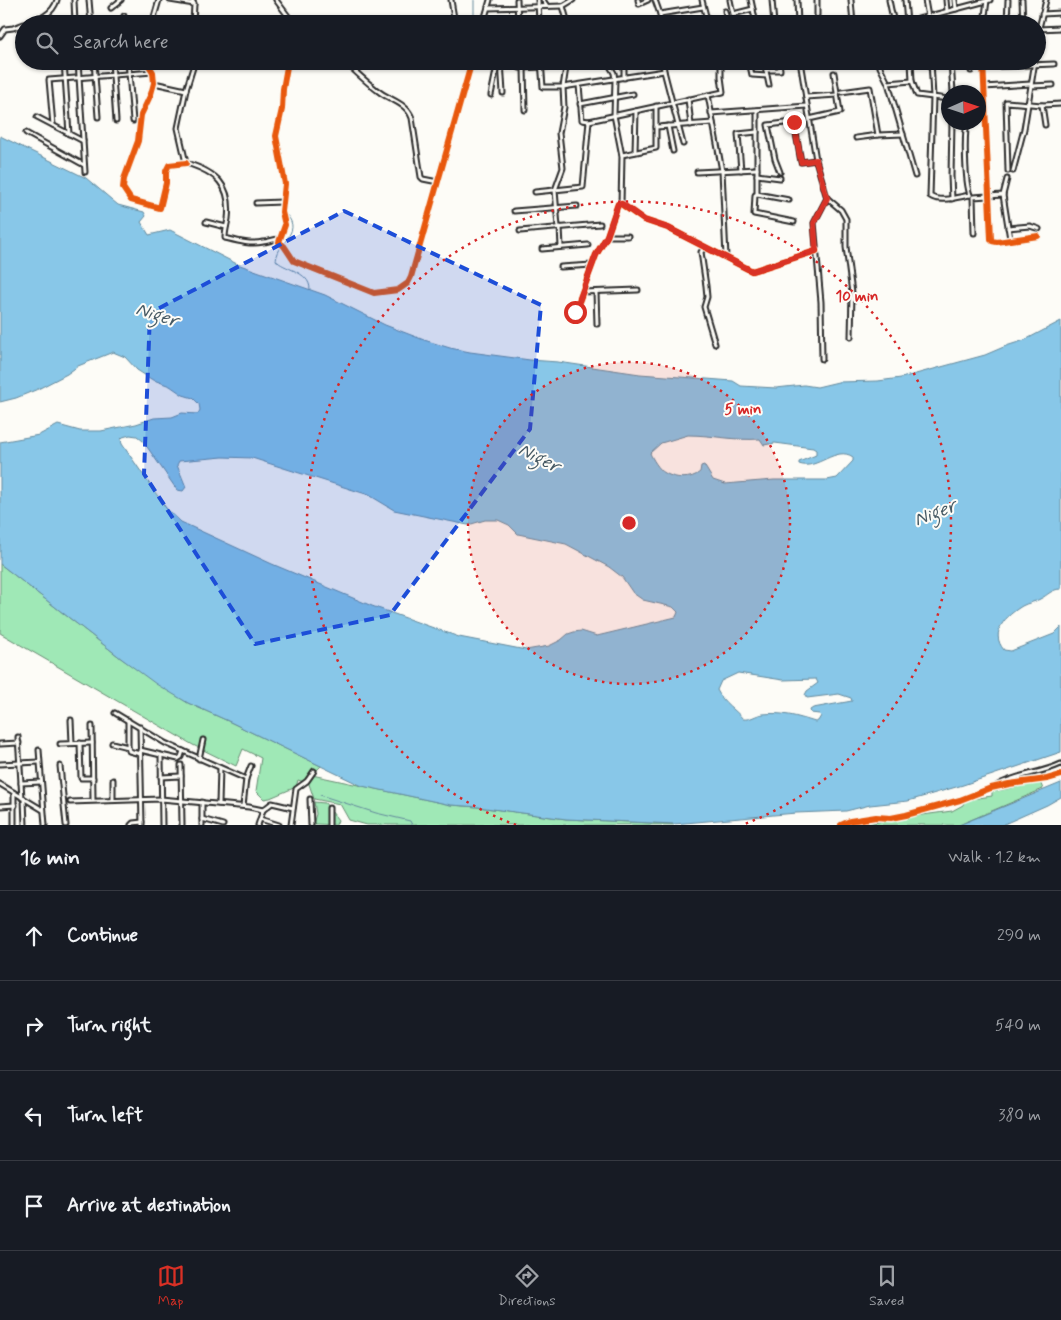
<!DOCTYPE html>
<html lang="en">
<head>
<meta charset="utf-8">
<style>
	:root { --surface:#171b24; --page:#20242c; --text:#f1f3f6; --muted:#9ea1a6; --line:#363941; --accent:#d93025 }
	body { margin:0; font-family:Mynerve,sans-serif; background:var(--page); color:var(--text) }
	.compass { position:absolute; left:941px; top:85px; width:45px; height:45px; border-radius:50%; background:var(--surface); box-shadow:0 1px 4px #0004; rotate:87deg }
	.stop { position:absolute; width:15px; height:15px; margin:-11px; border:4px solid #d93025; border-radius:50%; background:#fff }
	.stop.end { background:#d93025; border-color:#fff; box-shadow:0 1px 5px #0008 }
	.list { margin:0; padding:0; list-style:none }
	h2 { display:flex; justify-content:space-between; align-items:center; height:65px; margin:0; padding:0 20px; font-size:21px }
	h2 small { font-size:16px; font-weight:400; color:var(--muted) }
	.list li { display:grid; grid-template-columns:32px 1fr auto; gap:15px; align-items:center; box-sizing:border-box; height:90px; padding:0 20px; border-top:1px solid var(--line) }
	.list b { display:block; font-size:19px; white-space:nowrap }
	.list em { font-size:16px; font-style:normal; color:var(--muted) }
	.icon { flex:none; width:28px; height:28px; fill:none; stroke:currentColor; stroke-width:2; stroke-linecap:round; stroke-linejoin:round }
	.map { position:relative; flex:none; width:1061px; height:825px; overflow:hidden }
	.search { position:absolute; background:var(--surface); box-shadow:0 1px 4px #0004; left:15px; right:15px; top:15px; height:55px; display:flex; align-items:center; gap:12px; box-sizing:border-box; padding:0 18px; border-radius:28px; color:var(--muted); font-size:19px }
	.sheet { height:425px; background:var(--surface) }
	nav { display:flex; justify-content:space-around; align-items:center; box-sizing:border-box; height:70px; border-top:1px solid var(--line); background:var(--surface); font-size:14px; color:var(--muted) }
	nav a { display:grid; justify-items:center; gap:2px }
	nav .on { color:var(--accent) }
	.map>svg:first-child { display:block }
	.green { fill:#9fe8b6; stroke:#658a70 }
	.water { fill:#88c7e8; stroke:#63899c; fill-rule:evenodd }
	.lines { fill:none; stroke-linecap:round; stroke-linejoin:round }
	.stream { stroke:#63899c; stroke-width:1 }
	.minor-casing { stroke:#2b2b2b; stroke-width:7 }
	.minor { stroke:#fdfcf7; stroke-width:3 }
	.cycleway-casing { stroke:#fdfcf7; stroke-width:9 }
	.cycleway { stroke:#e8590c; stroke-width:6 }
	.route { stroke:#d93025; stroke-width:6 }
	.marked { fill:#1d4ed8; fill-opacity:0.2; stroke:#1d4ed8; stroke-width:4; stroke-dasharray:10 6; stroke-linejoin:round }
	.ring { fill:none; stroke:#d62828; stroke-width:2.5; stroke-dasharray:2.5 5 }
	.labels { text-anchor:middle; dominant-baseline:central; stroke-width:4; stroke-linejoin:round; paint-order:stroke }
	.water-label { font-size:19px; font-style:italic; fill:#475a64; stroke:#fdfcf7 }
	.centre { fill:#d62828; stroke:#fdfcf7; stroke-width:2.5 }
	.ring-label { font-size:15px; text-anchor:middle; font-weight:bold; fill:#d62828; stroke:#fdfcf7; stroke-width:4; stroke-linejoin:round; paint-order:stroke }
</style>
</head>
<body>
<div class="map">
<svg width="1061" height="825" viewBox="0 0 1061 825">
	<rect width="100%" height="100%" fill="#fdfcf7"/>
	<filter id="ink" filterUnits="userSpaceOnUse"><feTurbulence type="fractalNoise" baseFrequency=".02" numOctaves="2"/><feDisplacementMap in="SourceGraphic" scale="10" xChannelSelector="R" yChannelSelector="G"/><feConvolveMatrix kernelMatrix="1 2 1 2 8 2 1 2 1" color-interpolation-filters="sRGB"/></filter>
	<g filter="url(#ink)">
		<!-- green -->
		<g class="green">
			<polygon points="0,564 122,659 188,703 226,720 321,766 312,775 451,805 478,807 566,819 674,824 674,825 367,825 349,820 340,804 314,799 309,784 298,780 296,787 270,798 264,799 256,791 261,758 243,749 236,766 193,745 0,633"/>
			<polygon points="1040,782 1043,789 959,825 860,825 908,817 952,811 963,805 965,800 992,796 992,792"/>
			<polygon points="314,802 325,803 338,820 336,825 313,824 316,814"/>
		</g>
		<!-- water -->
		<g class="water">
			<path d="M0 136 86 178 118 205 144 212 146 216 141 222 149 235 170 230 237 264 325 295 385 325 424 340 450 348 470 352 530 360 558 362 640 374 733 381 741 386 776 388 804 385 817 387 838 382 878 381 901 378 985 355 1006 346 1025 340 1061 321V589C1052 589 1048 595 1040 599 1035 602 1027 603 1022 606 1006 616 989 632 1004 650L1011 651 1054 634 1061 627V752L963 785 908 801 870 805 846 811 796 813 674 824 566 819 478 807 451 805 362 786 226 720 188 703 156 684 122 659 0 564V442L39 435 58 425 80 431H101L136 424 154 418 172 417 182 413 198 414 200 410 199 404 193 398 183 395 170 386 151 379 137 370 125 357 113 352 78 366 67 374 38 389 16 398 0 402ZM130 435 137 436 143 441 177 490 183 491 186 487 177 465 179 461 223 457 252 458 369 495 394 510 468 525 485 520H498L509 525 518 534 566 544 609 567 622 577 633 593 643 600 673 607 678 612 676 617 597 636 581 631 574 632 568 634 561 640 549 646 526 650 459 637 372 606 272 564 181 522 166 508 122 444 121 439 123 437ZM688 435C712 435 736 441 760 439L764 445 775 443 813 448 816 450V455L799 462V464C817 471 836 445 853 457V461L837 478 827 480H774L725 484 713 480 704 465 701 466 700 472C691 480 675 479 665 473 659 470 652 458 650 453L661 443ZM738 673 783 680 816 679 818 683 807 691 805 695 807 698 839 694 851 698 852 701 813 708 810 710 811 713 819 714 821 716 818 721 815 722C796 716 782 712 763 714 755 715 751 720 743 719 734 708 724 704 717 690L721 681Z"/>
			<polygon points="1061,783 1061,797 1047,805 1002,825 959,825"/>
		</g>
		<g class="lines">
			<!-- stream -->
			<g class="stream">
				<polyline points="464,24 474,18 474,0"/>
				<path d="M284 212C305 232 279 239 276 260 282 269 310 271 310 289"/>
				<polyline points="320,795 376,813 410,821 412,825"/>
			</g>
			<!-- minor casing -->
			<g class="minor-casing">
				<g id="minor">
					<polyline points="74,0 75,24"/>
					<polyline points="89,0 91,24"/>
					<polyline points="170,0 194,4"/>
					<polyline points="192,0 194,4 193,24"/>
					<polyline points="276,0 294,24"/>
					<polyline points="451,0 455,24"/>
					<polyline points="517,0 518,24"/>
					<polyline points="538,0 539,24"/>
					<polyline points="543,0 547,6"/>
					<polyline points="638,0 639,4 648,0"/>
					<polyline points="655,0 660,14 661,24"/>
					<polyline points="702,0 708,24"/>
					<polyline points="730,0 733,14 753,9"/>
					<polyline points="751,0 756,24"/>
					<polyline points="772,0 774,24"/>
					<polyline points="797,0 798,24"/>
					<polyline points="817,0 817,15"/>
					<polyline points="851,0 853,24"/>
					<polyline points="889,0 894,24"/>
					<polyline points="905,0 907,23"/>
					<polyline points="925,0 928,17"/>
					<polyline points="946,0 947,11"/>
					<polyline points="955,0 956,9"/>
					<polyline points="1022,0 1023,24"/>
					<polyline points="111,8 121,0"/>
					<polyline points="488,8 563,6"/>
					<polyline points="725,11 728,24"/>
					<polyline points="660,14 703,7"/>
					<polyline points="1042,14 1061,13"/>
					<polyline points="124,16 125,24"/>
					<polyline points="907,22 990,0"/>
					<polyline points="109,23 109,24"/>
					<path d="M25 24C39 20 53 14 57 0"/>
					<polyline points="152,24 159,0"/>
					<polyline points="483,24 490,0"/>
					<polyline points="568,24 563,6 573,0"/>
					<polyline points="984,24 987,0"/>
					<polyline points="1007,24 1008,0"/>
					<polyline points="1038,29 1061,28"/>
					<polyline points="0,36 5,29 13,28 24,24"/>
					<polyline points="1037,36 1046,0"/>
					<polyline points="64,61 69,134"/>
					<polyline points="78,61 85,172"/>
					<polyline points="94,61 98,117"/>
					<polyline points="112,61 116,121"/>
					<polyline points="128,61 133,121"/>
					<polyline points="146,61 153,72 154,83 151,94 141,115 138,141 124,179 123,188 131,200 160,208 166,183 166,171 169,165 186,163"/>
					<path d="M195 61 186 90 178 128 186 163C216 172 232 185 228 219 227 225 225 231 225 238 237 241 251 245 263 242 268 242 273 239 279 239"/>
					<polyline points="288,61 283,89 282,109 276,136 285,184 282,212 285,225 279,242 284,246 294,261 374,293 398,290 408,283 411,277 472,61"/>
					<path d="M344 61C356 72 368 84 381 93 393 101 407 104 412 118L421 177 423 179 438 182"/>
					<polyline points="501,61 503,93"/>
					<polyline points="520,61 520,68 567,66"/>
					<polyline points="541,61 543,87 563,87 664,71"/>
					<polyline points="607,61 614,73 615,80 614,115 622,156 621,204"/>
					<polyline points="663,61 664,71 683,144"/>
					<polyline points="749,61 752,75 767,76"/>
					<polyline points="764,61 769,85"/>
					<polyline points="800,61 816,160 827,198 841,210 846,219 846,247 852,293 851,337"/>
					<polyline points="911,61 912,81 917,95 948,99"/>
					<path d="M931 61 933 97 930 196C940 203 958 197 970 195"/>
					<polyline points="951,61 953,92"/>
					<polyline points="983,61 991,239 992,241 997,242 1038,236"/>
					<polyline points="880,67 888,83 915,176"/>
					<polyline points="983,67 1054,64"/>
					<polyline points="524,68 525,110"/>
					<polyline points="766,70 780,70 779,61"/>
					<polyline points="971,71 971,61"/>
					<polyline points="624,78 624,61"/>
					<polyline points="154,83 186,90"/>
					<polyline points="888,83 912,81"/>
					<polyline points="579,85 582,120 589,121 723,92 721,77 721,61"/>
					<polyline points="1031,86 1053,85"/>
					<polyline points="984,87 1031,84"/>
					<polyline points="841,92 870,88 878,135"/>
					<polyline points="491,95 498,61"/>
					<polyline points="708,95 722,171 726,257"/>
					<polyline points="806,97 837,95"/>
					<polyline points="688,99 691,125"/>
					<polyline points="580,104 633,94"/>
					<polyline points="1042,105 1045,125"/>
					<polyline points="757,110 757,194 755,195 754,214 794,222"/>
					<polyline points="711,113 807,106"/>
					<polyline points="37,117 83,141"/>
					<polyline points="809,119 840,112 834,73"/>
					<path d="M967 122C964 138 965 181 970 195"/>
					<polyline points="53,125 49,80 153,72"/>
					<polyline points="668,126 673,151"/>
					<polyline points="656,127 713,123"/>
					<polyline points="26,133 84,165"/>
					<polyline points="856,138 878,135 903,134"/>
					<polyline points="635,152 636,111"/>
					<polyline points="622,155 656,148 656,106"/>
					<polyline points="741,170 738,134 757,132"/>
					<polyline points="1008,171 1006,102 1042,105 1061,104"/>
					<polyline points="1013,171 1024,129 1035,61"/>
					<polyline points="697,172 757,169"/>
					<polyline points="780,172 775,159 768,125 794,122 801,162 816,160"/>
					<polyline points="757,175 780,178"/>
					<polyline points="535,192 583,187 589,121"/>
					<polyline points="757,194 789,200"/>
					<polyline points="1003,195 1010,239"/>
					<polyline points="952,199 951,176 952,122"/>
					<polyline points="256,203 282,202"/>
					<polyline points="514,211 577,206"/>
					<polyline points="206,222 226,227"/>
					<polyline points="558,227 555,190 563,168 559,133 564,107 563,87 567,61"/>
					<polyline points="560,227 561,247"/>
					<polyline points="1008,228 1030,226 1039,229"/>
					<polyline points="520,231 600,224"/>
					<polyline points="974,233 973,197 1003,195 1007,179"/>
					<polyline points="607,236 628,236"/>
					<polyline points="705,247 701,252 706,286 707,297 704,307 715,344"/>
					<polyline points="542,249 588,245"/>
					<polyline points="561,267 592,265"/>
					<polyline points="582,292 638,290"/>
					<polyline points="596,292 597,324"/>
					<polyline points="575,312 596,255 607,236 618,204 621,204 644,220 668,228 752,271 816,251"/>
					<polyline points="822,359 821,302 814,223 827,198"/>
					<polyline points="115,713 165,743 246,779"/>
					<polyline points="71,720 72,743"/>
					<polyline points="128,720 128,747"/>
					<polyline points="92,726 93,800"/>
					<polyline points="140,727 142,825"/>
					<polyline points="18,737 22,798"/>
					<polyline points="80,743 81,778 93,778"/>
					<polyline points="112,743 128,747 129,751 140,754"/>
					<polyline points="0,744 19,743"/>
					<polyline points="60,744 92,743"/>
					<polyline points="39,750 45,825"/>
					<polyline points="140,750 178,759 181,757 183,751"/>
					<polyline points="161,756 162,825"/>
					<polyline points="199,759 203,740"/>
					<polyline points="0,764 39,762"/>
					<polyline points="181,765 182,825"/>
					<polyline points="60,766 66,825"/>
					<polyline points="161,777 181,776"/>
					<polyline points="113,780 113,800"/>
					<polyline points="21,783 41,782"/>
					<polyline points="0,784 43,810"/>
					<path d="M996 786C1016 774 1040 774 1061 764"/>
					<polyline points="24,799 25,825"/>
					<polyline points="310,799 311,825"/>
					<polyline points="70,802 161,799 249,807 263,810"/>
					<polyline points="202,802 202,825"/>
					<polyline points="219,804 220,768"/>
					<polyline points="0,806 15,805"/>
					<polyline points="243,806 246,779 251,766"/>
					<polyline points="329,808 329,825"/>
					<polyline points="202,819 223,825"/>
					<polyline points="260,819 279,825"/>
					<polyline points="14,825 14,793"/>
					<polyline points="131,825 133,823 142,822"/>
					<polyline points="258,825 263,810 272,803 293,808"/>
					<polyline points="291,825 296,789 307,781 314,771"/>
					<polyline points="841,825 850,821 876,817 891,818 906,815 960,800 991,788 1009,784 1047,779 1061,775"/>
				</g>
			</g>
			<!-- minor -->
			<use href="#minor" class="minor"/>
			<!-- cycleway casing -->
			<g class="cycleway-casing">
				<g id="cycleway">
					<polyline points="146,61 153,72 154,83 151,94 141,115 138,141 124,179 123,188 131,200 160,208 166,183 166,171 169,165 186,163"/>
					<polyline points="288,61 283,89 282,109 276,136 285,184 282,212 285,225 279,242 284,246 294,261 374,293 398,290 408,283 411,277 472,61"/>
					<polyline points="983,61 991,239 992,241 997,242 1038,236"/>
					<polyline points="575,312 596,255 607,236 618,204 621,204 644,220 668,228 752,271 816,251"/>
					<polyline points="841,825 850,821 876,817 891,818 906,815 960,800 991,788 1009,784 1047,779 1061,775"/>
				</g>
			</g>
			<!-- cycleway -->
			<use href="#cycleway" class="cycleway"/>
		</g>
	</g>
	<g class="lines" filter="url(#ink)">
		<!-- route -->
		<polyline class="route" points="575,312 596,255 607,236 618,204 622,204 644,220 668,228 752,271 816,251 814,223 827,198 816,160 801,162 794,122"/>
	</g>
	<!-- marked area -->
	<path class="marked" d="M344 211 541 305 530 429 390 615 255 644 144 474 150 313Z"/>
	<!-- distance rings -->
	<circle cx="629" cy="523" r="161" fill="#d62828" fill-opacity=".12"/>
	<g class="ring">
		<circle cx="629" cy="523" r="161"/>
		<path d="M516 825A322 322 0 1 1 742 825"/>
	</g>
	<g class="labels">
		<!-- water labels -->
		<g class="water-label">
			<text transform="translate(157 315) rotate(18)">Niger</text>
			<text transform="translate(539 458) rotate(27)">Niger</text>
			<text transform="translate(935 513) rotate(-21)">Niger</text>
		</g>
	</g>
	<circle cx="629" cy="523" r="8" class="centre"/>
	<g class="ring-label">
		<text x="857" y="301">10 min</text>
		<text x="743" y="414">5 min</text>
	</g>
</svg>
<svg class="compass" viewBox="-18 -18 36 36"><path d="M0-13l5 13h-10z" fill="#e53935"/><path d="M0 13l5-13h-10z" fill="#9ea1a6"/></svg>
<div class="stop" style="left:575px;top:312px"></div>
<div class="stop end" style="left:794px;top:122px"></div>
<div class="search"><svg class="icon" aria-label="search" viewBox="0 0 24 24"><circle cx="10" cy="10" r="6"/><path d="M15 15l6 6"/></svg>Search here</div>
</div>
<section class="sheet">
<h2>16 min<small>Walk · 1.2 km</small></h2>
<ul class="list">
<li><svg class="icon" aria-label="ahead" viewBox="0 0 24 24"><path d="M12 20V5M6 11l6-6 6 6"/></svg><div><b>Continue</b></div><em>290 m</em></li>
<li><svg class="icon" aria-label="right" viewBox="0 0 24 24"><path d="M7 20v-9h11M14 6l5 5-5 5"/></svg><div><b>Turn right</b></div><em>540 m</em></li>
<li><svg class="icon" aria-label="left" viewBox="0 0 24 24"><path d="M17 20v-9H6M10 6l-5 5 5 5"/></svg><div><b>Turn left</b></div><em>380 m</em></li>
<li><svg class="icon" aria-label="arrive" viewBox="0 0 24 24"><path d="M6 21V4h12l-3 4 3 4H6"/></svg><div><b>Arrive at destination</b></div></li>
</ul>
</section>
<nav>
<a class="on"><svg class="icon" aria-label="map" viewBox="0 0 24 24"><path d="M3 6l6-2 6 2 6-2v14l-6 2-6-2-6 2zM9 4v14M15 6v14"/></svg>Map</a>
<a><svg class="icon" aria-label="directions" viewBox="0 0 24 24"><path d="M12 3l9 9-9 9-9-9zM9 14v-3h6M13 9l2 2-2 2"/></svg>Directions</a>
<a><svg class="icon" aria-label="saved" viewBox="0 0 24 24"><path d="M7 4h10v16l-5-4-5 4z"/></svg>Saved</a>
</nav>
</body>
</html>
